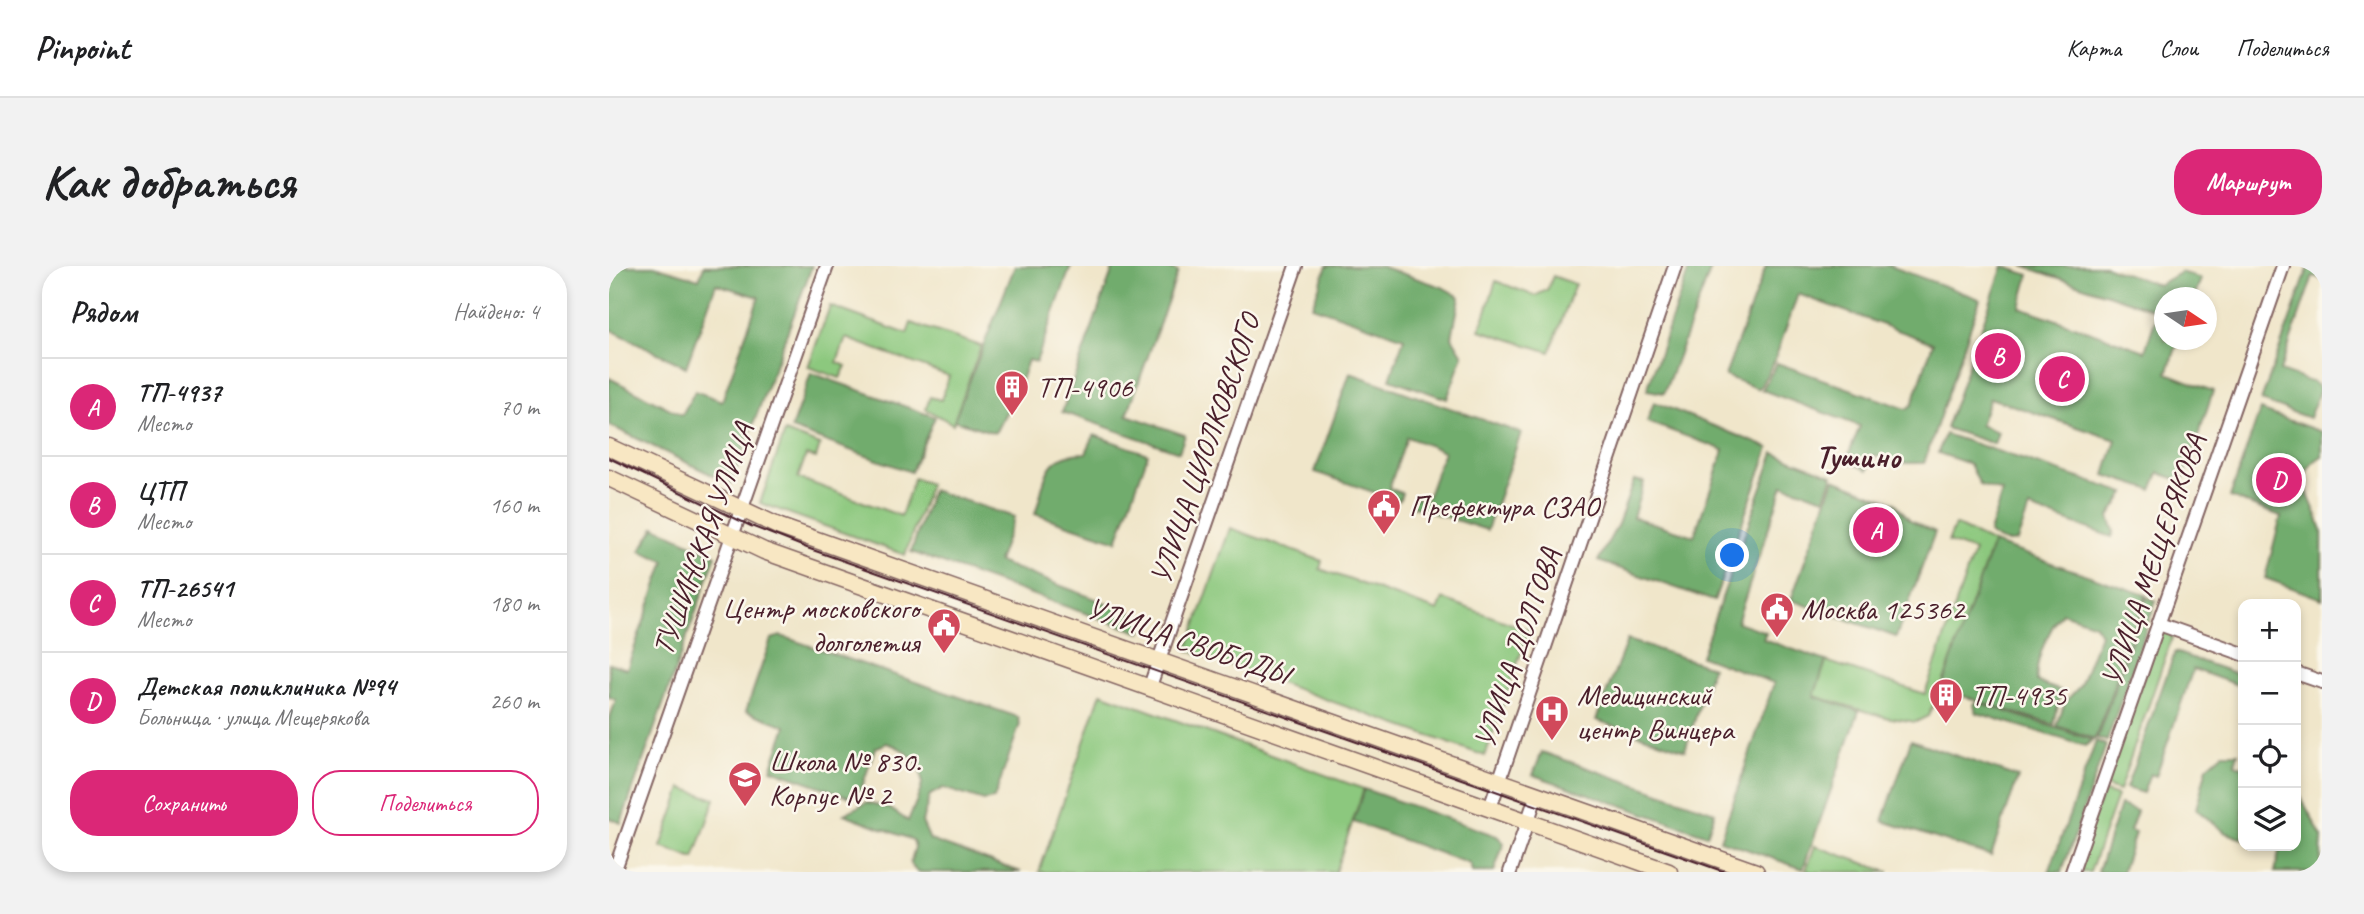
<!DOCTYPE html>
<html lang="ru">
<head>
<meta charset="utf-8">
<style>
	:root { --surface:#fff; --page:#f2f2f2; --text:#202124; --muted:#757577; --line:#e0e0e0; --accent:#db2777 }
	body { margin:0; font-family:Caveat,sans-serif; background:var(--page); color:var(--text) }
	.controls { position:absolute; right:21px; bottom:21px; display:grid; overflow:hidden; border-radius:14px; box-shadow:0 4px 10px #0003 }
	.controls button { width:63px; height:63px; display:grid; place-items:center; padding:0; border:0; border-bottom:2px solid var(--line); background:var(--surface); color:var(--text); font:35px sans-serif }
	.compass { position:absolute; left:1545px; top:21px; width:63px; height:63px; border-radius:50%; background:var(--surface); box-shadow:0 4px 10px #0003; rotate:103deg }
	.you { position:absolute; left:1124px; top:290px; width:24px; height:24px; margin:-18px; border:5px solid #fff; border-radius:50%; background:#1a73e8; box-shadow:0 0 0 10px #1a73e833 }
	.badge { display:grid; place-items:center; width:46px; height:46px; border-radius:50%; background:var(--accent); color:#fff; font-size:23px; font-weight:700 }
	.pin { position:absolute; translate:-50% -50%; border:4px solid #fff; box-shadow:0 2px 7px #0006 }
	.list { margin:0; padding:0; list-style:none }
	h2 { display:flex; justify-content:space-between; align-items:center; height:91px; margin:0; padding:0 28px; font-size:30px }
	h2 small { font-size:23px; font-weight:400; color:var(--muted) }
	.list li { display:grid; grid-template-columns:46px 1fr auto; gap:21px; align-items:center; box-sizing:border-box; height:98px; padding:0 28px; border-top:2px solid var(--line) }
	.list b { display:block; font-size:26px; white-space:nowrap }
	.list p { margin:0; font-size:23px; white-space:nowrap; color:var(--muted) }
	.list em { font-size:23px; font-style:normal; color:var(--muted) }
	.actions { display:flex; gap:14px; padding:21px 28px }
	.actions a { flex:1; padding:16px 0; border:2px solid var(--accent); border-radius:28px; text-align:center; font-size:24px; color:var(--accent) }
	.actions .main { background:var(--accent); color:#fff }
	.icon { flex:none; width:38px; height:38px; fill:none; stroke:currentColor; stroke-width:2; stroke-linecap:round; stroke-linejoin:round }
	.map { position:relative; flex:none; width:1713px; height:606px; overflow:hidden; border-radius:28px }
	header { display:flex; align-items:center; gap:42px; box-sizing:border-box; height:98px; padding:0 35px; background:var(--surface); border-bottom:2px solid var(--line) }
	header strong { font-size:33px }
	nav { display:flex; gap:38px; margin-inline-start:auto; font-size:24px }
	.intro { display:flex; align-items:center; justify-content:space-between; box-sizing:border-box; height:168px; padding:0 42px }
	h1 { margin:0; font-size:49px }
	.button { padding:18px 32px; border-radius:28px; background:var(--accent); color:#fff; font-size:24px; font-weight:700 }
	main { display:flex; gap:42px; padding:0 42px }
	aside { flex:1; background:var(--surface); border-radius:28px; box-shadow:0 4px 10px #0003 }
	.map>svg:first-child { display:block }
	.green { fill:#8cc87e; stroke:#6b7454; stroke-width:2 }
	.forest { fill:#71ac6d; stroke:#5e664c; stroke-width:2 }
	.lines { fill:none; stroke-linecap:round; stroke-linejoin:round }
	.minor-casing { stroke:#846563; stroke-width:16 }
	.secondary-casing { stroke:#846563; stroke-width:19 }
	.minor { stroke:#fff; stroke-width:12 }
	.secondary { stroke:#f8e7c3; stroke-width:16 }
	.tram { stroke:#4a1f2b; stroke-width:2 }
	.labels { text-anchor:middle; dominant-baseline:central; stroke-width:5; stroke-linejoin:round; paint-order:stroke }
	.poi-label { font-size:30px; fill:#4a1f2b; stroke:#fbf7ec; text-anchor:start }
	.street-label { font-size:30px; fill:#4a1f2b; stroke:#fbf7ec }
	.neighbourhood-label { font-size:32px; font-weight:bold; fill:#4a1f2b; stroke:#fbf7ec }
</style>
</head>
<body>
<header>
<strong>Pinpoint</strong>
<nav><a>Карта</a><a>Слои</a><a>Поделиться</a></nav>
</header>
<div class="intro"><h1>Как добраться</h1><a class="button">Маршрут</a></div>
<main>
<aside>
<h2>Рядом<small>Найдено: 4</small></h2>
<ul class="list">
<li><span class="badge">A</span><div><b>ТП-4937</b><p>Место</p></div><em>70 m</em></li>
<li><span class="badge">B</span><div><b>ЦТП</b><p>Место</p></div><em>160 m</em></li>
<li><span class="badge">C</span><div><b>ТП-26541</b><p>Место</p></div><em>180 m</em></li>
<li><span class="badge">D</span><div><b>Детская поликлиника №94</b><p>Больница · улица Мещерякова</p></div><em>260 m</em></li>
</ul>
<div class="actions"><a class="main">Сохранить</a><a>Поделиться</a></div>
</aside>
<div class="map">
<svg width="1713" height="606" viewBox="0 0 1713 606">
	<rect width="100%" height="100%" fill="#fbf7ec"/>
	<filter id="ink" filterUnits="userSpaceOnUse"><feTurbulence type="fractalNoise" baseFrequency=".0143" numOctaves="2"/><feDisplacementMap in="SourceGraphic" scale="14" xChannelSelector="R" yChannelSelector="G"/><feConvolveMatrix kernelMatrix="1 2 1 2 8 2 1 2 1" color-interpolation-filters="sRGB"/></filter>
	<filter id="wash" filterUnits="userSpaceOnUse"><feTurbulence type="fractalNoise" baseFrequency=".00686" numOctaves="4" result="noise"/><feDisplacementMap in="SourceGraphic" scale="28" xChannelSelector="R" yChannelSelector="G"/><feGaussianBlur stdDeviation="1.57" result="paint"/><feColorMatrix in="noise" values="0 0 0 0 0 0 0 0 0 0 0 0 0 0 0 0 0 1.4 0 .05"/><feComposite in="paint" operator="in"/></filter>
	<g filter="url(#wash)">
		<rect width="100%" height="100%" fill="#f0e6ca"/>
		<!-- green -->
		<g class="green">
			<polygon points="944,10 966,18 941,86 871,64 887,15 926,30 938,24"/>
			<polygon points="221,40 298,68 302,57 372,80 344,158 317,143 321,131 332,134 340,110 237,72 228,96 237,100 231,112 199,101"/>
			<polygon points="176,166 211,179 207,192 197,189 189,212 292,250 305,212 321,218 296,289 151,237"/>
			<polygon points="1346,259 1384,277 1332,423 1319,450 1307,456 1276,451 1205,430 1217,395 1316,428 1365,285 1339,276"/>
			<polygon points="621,262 713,295 711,303 829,345 834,333 920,364 876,490 578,384"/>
			<polygon points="1551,361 1565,366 1510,525 1496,520"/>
			<polygon points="492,427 755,523 726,606 430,606"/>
			<polygon points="73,522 106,533 85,593 52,581"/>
			<polygon points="1494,525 1508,530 1481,606 1466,606"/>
			<polygon points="1206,580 1280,606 1203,606 1197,604"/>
		</g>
		<!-- forest -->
		<g class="forest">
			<polygon points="0,0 45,0 90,13 95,0 203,0 122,218 0,159 0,112 73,149 86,125 113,135 150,31 107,18 77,101 0,63"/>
			<polygon points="406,0 462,0 427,96 419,94 408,126 386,167 345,154"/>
			<polygon points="505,0 555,0 569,6 518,149 576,169 570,186 453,146"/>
			<polygon points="718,0 771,0 833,21 851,31 843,71 854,89 838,133 781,113 795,72 703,40"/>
			<polygon points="1081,0 1103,0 1055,127 1038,124"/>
			<polygon points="1157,0 1281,0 1371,33 1315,197 1288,197 1265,189 1259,204 1237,195 1251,160 1153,124 1168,97 1297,143 1303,139 1324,77 1189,28 1165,96 1150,123 1116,110"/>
			<polygon points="1394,0 1420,9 1411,41 1536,85 1549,45 1414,0 1496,0 1549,19 1572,6 1592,13 1585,31 1556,32 1556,74 1570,74 1558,107 1604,125 1575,212 1570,214 1550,207 1543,224 1496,209 1507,174 1381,132 1371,159 1389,166 1385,178 1337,162"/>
			<polygon points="1700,0 1713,0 1713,13 1704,10 1671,105 1705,117 1711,123 1700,152 1652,135"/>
			<polygon points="202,107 326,151 302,206 182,163"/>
			<polygon points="741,107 912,167 878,264 802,240 805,231 817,235 835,185 798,171 780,222 793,227 790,235 706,206"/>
			<polygon points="1045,136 1160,182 1105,335 989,295 1009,258 1025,214 1035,216 1024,251 1085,270 1115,184 1038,156"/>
			<path d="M1651 144 1713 166V190C1676 213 1710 238 1713 267 1713 288 1713 311 1713 333L1656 312 1672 250 1621 231Z"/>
			<path d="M1336 168 1516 227 1500 251 1505 265 1503 271 1420 242 1408 275C1397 278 1389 275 1380 267L1393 226 1371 219 1361 198 1329 187Z"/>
			<path d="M485 169 539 188 508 275 426 248C438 212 433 187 477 187Z"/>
			<polygon points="1165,187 1224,209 1216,232 1174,219 1128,356 1157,366 1154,373 1217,395 1205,430 1250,445 1194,603 1111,574 1165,417 1092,390"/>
			<polygon points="1225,213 1286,237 1301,254 1326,266 1287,371 1182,334"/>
			<polygon points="323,224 405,251 389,296 537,352 532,367 302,286"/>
			<polygon points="46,261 107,289 12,557 0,552 0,454 7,434 0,431 0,397 18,403 56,295 31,285"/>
			<path d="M1384 277 1537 329 1486 473 1448 460 1456 436 1471 420 1491 368 1486 358 1453 347C1440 363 1425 395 1428 416L1452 425 1445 459 1332 423Z"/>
			<polygon points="1538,331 1547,335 1498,475 1488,472"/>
			<path d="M172 370 409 451 411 458 385 533 375 535 334 522 321 529 313 556 321 574 412 606H308L301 598 306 581 304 574 235 548 258 536 280 542 299 555C303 544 312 528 313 517 314 497 295 482 278 477L266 482 251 527 241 531 162 503 177 460 137 445 162 373Z"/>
			<polygon points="1018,374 1103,401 1076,484 987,454"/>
			<polygon points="1566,386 1634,410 1634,421 1584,403 1547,510 1541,508 1534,527 1517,522"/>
			<polygon points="1368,436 1484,474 1476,480 1368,447 1364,438"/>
			<polygon points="1302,474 1409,511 1382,590 1274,555"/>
			<polygon points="1487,475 1497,479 1453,606 1440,606"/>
			<polygon points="933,486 1106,546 1098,569 924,509"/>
			<polygon points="1614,487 1629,487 1626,498 1634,501 1634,573 1617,567 1587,543 1598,501"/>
			<polygon points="755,523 888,570 895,577 885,606 863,606 861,598 744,556"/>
			<polygon points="1690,528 1713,571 1711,606 1666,606 1671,580 1687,580 1687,530"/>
			<polygon points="1511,539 1528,545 1521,565 1526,567 1513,606 1489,606"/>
		</g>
	</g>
	<g filter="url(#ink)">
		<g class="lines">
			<!-- minor casing -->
			<g class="minor-casing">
				<g id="minor">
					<polyline points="1550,358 1634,388"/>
					<polyline points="1687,407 1713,416"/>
					<polyline points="540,423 687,0"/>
					<polyline points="881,542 1066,0"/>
					<polyline points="5,606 218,0"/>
					<polyline points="901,606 928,528"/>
					<polyline points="1463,606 1674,0"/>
				</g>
			</g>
			<!-- secondary casing -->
			<g class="secondary-casing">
				<g id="secondary">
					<polyline points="0,181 171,261 1147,606"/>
					<polyline points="0,212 155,285 1060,606"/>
				</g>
			</g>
			<!-- minor -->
			<use href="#minor" class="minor"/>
			<!-- secondary -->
			<use href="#secondary" class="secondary"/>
			<!-- tram -->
			<polyline class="tram" points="0,192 142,260 198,282 1116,606"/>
		</g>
	</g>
	<!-- icons -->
	<defs>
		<g id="building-pin" transform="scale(1.75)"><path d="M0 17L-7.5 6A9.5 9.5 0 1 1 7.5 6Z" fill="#d1495b" stroke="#fbf7ec"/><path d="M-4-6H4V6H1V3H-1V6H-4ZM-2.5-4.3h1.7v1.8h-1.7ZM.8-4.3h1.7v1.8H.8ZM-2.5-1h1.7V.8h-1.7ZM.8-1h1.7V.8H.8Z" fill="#fff"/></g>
		<g id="civic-pin" transform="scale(1.75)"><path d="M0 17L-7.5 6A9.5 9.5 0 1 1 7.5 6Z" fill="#d1495b" stroke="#fbf7ec"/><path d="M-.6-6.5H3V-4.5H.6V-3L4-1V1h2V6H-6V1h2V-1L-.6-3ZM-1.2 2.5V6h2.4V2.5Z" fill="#fff"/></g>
		<g id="hospital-pin" transform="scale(1.75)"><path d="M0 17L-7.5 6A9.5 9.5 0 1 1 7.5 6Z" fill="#d1495b" stroke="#fbf7ec"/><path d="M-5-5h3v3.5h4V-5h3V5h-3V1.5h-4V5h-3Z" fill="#fff"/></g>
		<g id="school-pin" transform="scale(1.75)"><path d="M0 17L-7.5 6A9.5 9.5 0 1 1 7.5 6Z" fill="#d1495b" stroke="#fbf7ec"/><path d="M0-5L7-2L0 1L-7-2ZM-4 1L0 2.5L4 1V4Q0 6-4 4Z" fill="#fff"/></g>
	</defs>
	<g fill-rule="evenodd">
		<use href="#building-pin" x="403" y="121"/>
		<use href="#civic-pin" x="775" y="240"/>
		<use href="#civic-pin" x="1168" y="343"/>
		<use href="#civic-pin" x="335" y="359"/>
		<use href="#building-pin" x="1337" y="429"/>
		<use href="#hospital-pin" x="943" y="446"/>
		<use href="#school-pin" x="136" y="512"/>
	</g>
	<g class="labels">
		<!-- poi labels -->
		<g class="poi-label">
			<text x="428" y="121">ТП-4906</text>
			<text x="800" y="240">Префектура СЗАО</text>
			<text x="310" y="342" text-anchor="end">Центр московского<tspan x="310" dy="34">долголетия</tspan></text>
			<text x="1192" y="343">Москва 125362</text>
			<text x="968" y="429">Медицинский<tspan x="968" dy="34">центр Винцера</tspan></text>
			<text x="1362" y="429">ТП-4935</text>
			<text x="160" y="495">Школа № 830.<tspan x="160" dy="34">Корпус № 2</tspan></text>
		</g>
		<!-- street labels -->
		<g class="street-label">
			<text transform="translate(596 183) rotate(-71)">УЛИЦА ЦИОЛКОВСКОГО</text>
			<text transform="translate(94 273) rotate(-70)">ТУШИНСКАЯ УЛИЦА</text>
			<text transform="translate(1544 294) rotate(-71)">УЛИЦА МЕЩЕРЯКОВА</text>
			<text transform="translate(579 375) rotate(19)">УЛИЦА СВОБОДЫ</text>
			<text transform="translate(908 382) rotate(-71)">УЛИЦА ДОЛГОВА</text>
		</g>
		<!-- neighbourhood labels -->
		<g class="neighbourhood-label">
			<text x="1249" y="190">Тушино</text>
		</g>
	</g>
</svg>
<div class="controls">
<button>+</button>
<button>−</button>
<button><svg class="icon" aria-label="locate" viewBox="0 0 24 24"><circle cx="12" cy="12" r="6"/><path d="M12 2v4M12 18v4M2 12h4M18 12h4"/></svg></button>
<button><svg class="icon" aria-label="layers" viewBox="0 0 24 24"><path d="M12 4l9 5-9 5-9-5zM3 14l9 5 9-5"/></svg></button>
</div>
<svg class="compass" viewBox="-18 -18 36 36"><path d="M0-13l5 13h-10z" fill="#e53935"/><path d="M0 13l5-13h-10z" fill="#757577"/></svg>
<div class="you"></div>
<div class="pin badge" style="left:1267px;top:264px">A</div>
<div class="pin badge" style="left:1389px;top:90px">B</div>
<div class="pin badge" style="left:1453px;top:113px">C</div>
<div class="pin badge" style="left:1670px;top:214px">D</div>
</div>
</main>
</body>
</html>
